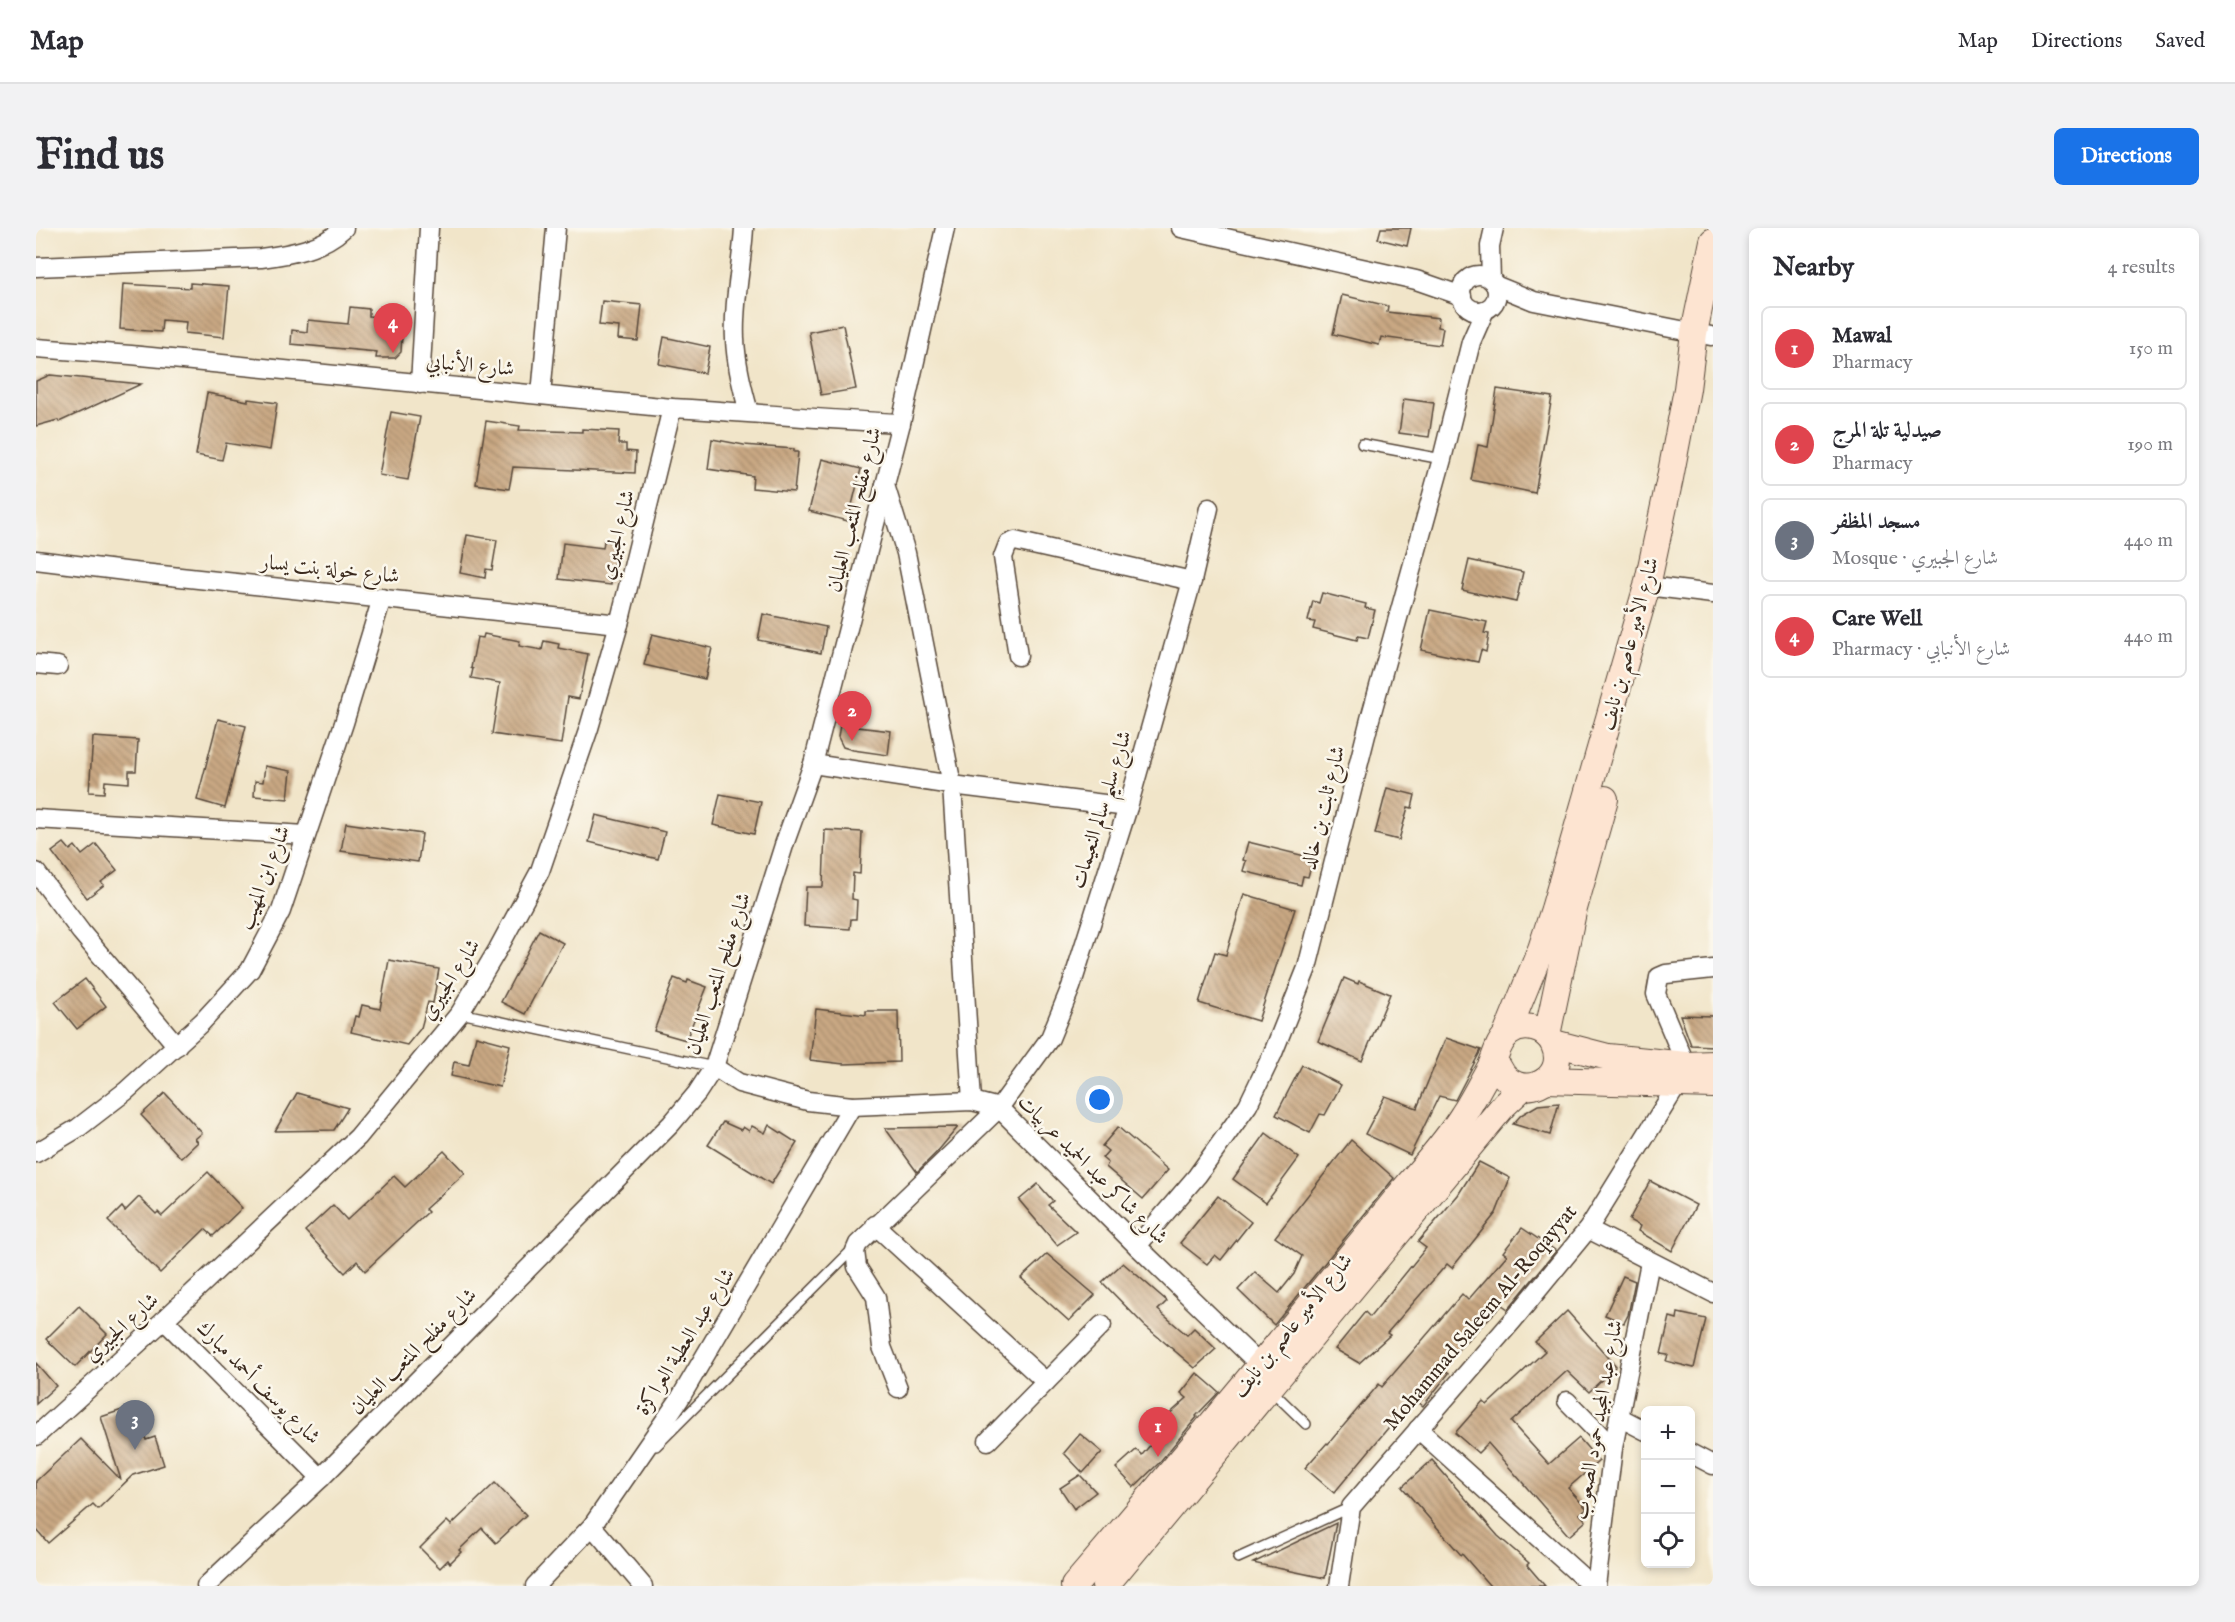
<!DOCTYPE html>
<html lang="en">
<head>
<meta charset="utf-8">
<style>
	:root { --surface:#fff; --page:#f2f2f3; --text:#2b2b33; --muted:#7c7c81; --line:#e1e1e2; --accent:#1a73e8 }
	body { margin:0; font-family:"IM FELL English",Amiri,serif; background:var(--page); color:var(--text) }
	.controls { position:absolute; right:18px; bottom:18px; display:grid; overflow:hidden; border-radius:9px; box-shadow:0 3px 9px #0003 }
	.controls button { width:54px; height:54px; display:grid; place-items:center; padding:0; border:0; border-bottom:2px solid var(--line); background:var(--surface); color:var(--text); font:30px sans-serif }
	.you { position:absolute; left:1064px; top:872px; width:21px; height:21px; margin:-15px; border:4px solid #fff; border-radius:50%; background:#1a73e8; box-shadow:0 0 0 9px #1a73e833 }
	.badge { display:grid; place-items:center; width:39px; height:39px; border-radius:50%; background:var(--accent); color:#fff; font-size:20px; font-weight:700 }
	.pin { position:absolute; translate:-50% -50px; filter:drop-shadow(0 2px 3px #0008) }
	.pin::after { content:''; position:absolute; top:32px; width:21px; height:18px; background:inherit; clip-path:polygon(0 0,100% 0,50% 100%) }
	.list { margin:0; padding:0; list-style:none }
	h2 { display:flex; justify-content:space-between; align-items:center; height:78px; margin:0; padding:0 24px; font-size:26px }
	h2 small { font-size:20px; font-weight:400; color:var(--muted) }
	.list li { display:grid; grid-template-columns:39px 1fr auto; gap:18px; align-items:center; box-sizing:border-box; height:84px; margin:0 12px 12px; padding:0 12px; border:2px solid var(--line); border-radius:9px }
	.list b { display:block; font-size:22px; white-space:nowrap }
	.list p { margin:0; font-size:20px; white-space:nowrap; color:var(--muted) }
	.list em { font-size:20px; font-style:normal; color:var(--muted) }
	.icon { flex:none; width:33px; height:33px; fill:none; stroke:currentColor; stroke-width:2; stroke-linecap:round; stroke-linejoin:round }
	.map { position:relative; flex:none; width:1677px; height:1358px; overflow:hidden; border-radius:9px }
	header { display:flex; align-items:center; gap:36px; box-sizing:border-box; height:84px; padding:0 30px; background:var(--surface); border-bottom:2px solid var(--line) }
	header strong { font-size:28px }
	nav { display:flex; gap:33px; margin-inline-start:auto; font-size:21px }
	.intro { display:flex; align-items:center; justify-content:space-between; box-sizing:border-box; height:144px; padding:0 36px }
	h1 { margin:0; font-size:42px }
	.button { padding:15px 27px; border-radius:9px; background:var(--accent); color:#fff; font-size:21px; font-weight:700 }
	main { display:flex; gap:36px; padding:0 36px }
	aside { flex:1; background:var(--surface); border-radius:9px; box-shadow:0 3px 9px #0003 }
	.map>svg:first-child { display:block }
	.building { fill:url(#building-back-hatch) }
	.lines { fill:none; stroke-linecap:round; stroke-linejoin:round }
	.service-casing { stroke:#564638; stroke-width:12 }
	.minor-casing { stroke:#564638; stroke-width:21 }
	.secondary-casing { stroke:#564638; stroke-width:28 }
	.service { stroke:#fff; stroke-width:9 }
	.minor { stroke:#fff; stroke-width:18 }
	.secondary { stroke:#fde4d1; stroke-width:26 }
	.labels { text-anchor:middle; dominant-baseline:central; stroke-width:5; stroke-linejoin:round; paint-order:stroke }
	.street-label { font-size:21px; fill:#3b2a1e; stroke:#fbf7ec }
</style>
</head>
<body>
<header>
<strong>Map</strong>
<nav><a>Map</a><a>Directions</a><a>Saved</a></nav>
</header>
<div class="intro"><h1>Find us</h1><a class="button">Directions</a></div>
<main>
<div class="map">
<svg width="1677" height="1358" viewBox="0 0 1677 1358">
	<defs>
		<pattern id="building-back-hatch" width="6" height="6" patternUnits="userSpaceOnUse" patternTransform="scale(1.5)"><rect width="6" height="6" fill="#c9a883"/><path d="M-1 5l2 2M0 0l6 6M5-1l2 2" fill="none" stroke="#a4896b"/></pattern>
	</defs>
	<rect width="100%" height="100%" fill="#fbf7ec"/>
	<filter id="ink" filterUnits="userSpaceOnUse"><feTurbulence type="fractalNoise" baseFrequency=".0167" numOctaves="2"/><feDisplacementMap in="SourceGraphic" scale="12" xChannelSelector="R" yChannelSelector="G"/><feConvolveMatrix kernelMatrix="1 2 1 2 8 2 1 2 1" color-interpolation-filters="sRGB"/></filter>
	<filter id="wash" filterUnits="userSpaceOnUse"><feTurbulence type="fractalNoise" baseFrequency=".008" numOctaves="4" result="noise"/><feDisplacementMap in="SourceGraphic" scale="24" xChannelSelector="R" yChannelSelector="G"/><feGaussianBlur stdDeviation="1.35" result="paint"/><feColorMatrix in="noise" values="0 0 0 0 0 0 0 0 0 0 0 0 0 0 0 0 0 1.4 0 .05"/><feComposite in="paint" operator="in"/></filter>
	<g filter="url(#wash)">
		<rect width="100%" height="100%" fill="#f1e5c9"/>
		<g id="blocks">
			<!-- building -->
			<g class="building">
				<polygon points="1345,0 1375,0 1371,18 1342,11"/>
				<polygon points="154,55 193,58 188,109 149,105 150,94 126,92 125,104 84,101 87,56 154,60"/>
				<polygon points="1306,67 1352,78 1351,84 1403,90 1402,99 1407,100 1404,117 1345,109 1343,117 1297,106"/>
				<polygon points="566,73 606,77 602,113 582,111 583,99 563,97"/>
				<polygon points="314,79 333,81 333,88 367,91 365,124 359,130 340,130 341,124 255,116 256,102 271,104 272,92 312,96"/>
				<polygon points="807,97 820,161 785,167 773,104"/>
				<polygon points="628,109 674,119 669,145 623,136"/>
				<polygon points="14,147 105,156 23,194 22,192 0,198 0,153"/>
				<polygon points="1461,161 1516,169 1499,265 1435,252 1442,217 1452,219"/>
				<polygon points="171,165 212,173 212,171 241,175 234,222 190,215 186,232 160,227"/>
				<polygon points="1368,171 1398,175 1393,209 1363,205"/>
				<polygon points="355,184 384,189 372,252 343,247"/>
				<polygon points="450,193 484,198 483,202 546,204 546,201 583,203 582,216 590,216 590,223 600,224 599,245 477,239 473,261 440,256"/>
				<polygon points="676,211 708,217 758,221 758,224 762,224 758,264 716,260 717,248 672,241"/>
				<polygon points="786,231 825,241 812,293 773,283"/>
				<polygon points="431,307 461,312 456,342 450,341 449,350 424,345"/>
				<polygon points="568,313 580,314 575,357 523,351 527,315 567,320"/>
				<polygon points="1433,332 1487,344 1480,374 1426,362"/>
				<polygon points="1286,365 1330,376 1329,380 1339,382 1332,410 1322,408 1321,412 1277,401 1279,394 1272,393 1277,373 1283,375"/>
				<polygon points="1394,382 1451,394 1448,405 1453,406 1450,424 1445,422 1442,434 1385,422"/>
				<polygon points="727,386 790,399 785,425 722,412"/>
				<polygon points="448,406 484,413 483,418 506,422 508,413 523,416 522,420 552,426 543,471 532,469 525,516 456,506 464,455 435,450 437,441 435,440 441,409 447,410"/>
				<polygon points="616,406 676,420 669,451 608,437"/>
				<polygon points="182,491 210,498 189,580 161,572"/>
				<polygon points="804,497 855,503 852,527 817,522 807,519 802,509"/>
				<polygon points="57,509 102,512 100,543 93,543 93,555 69,553 68,565 53,564"/>
				<polygon points="229,538 255,543 252,571 218,568 219,553 227,554"/>
				<polygon points="1351,560 1379,567 1376,580 1372,579 1363,612 1339,606"/>
				<polygon points="684,566 725,574 718,606 677,597"/>
				<polygon points="560,587 629,604 622,631 553,614"/>
				<polygon points="310,595 386,606 382,634 305,623"/>
				<polygon points="789,602 826,604 824,646 817,645 816,671 821,672 820,691 815,691 814,701 768,698 770,659 787,659"/>
				<polygon points="1212,614 1277,630 1272,649 1267,648 1265,657 1207,643 1210,633 1207,632"/>
				<polygon points="28,615 34,622 39,618 46,627 60,616 81,642 65,654 68,657 51,670 16,624"/>
				<polygon points="1208,666 1259,681 1222,793 1163,775 1179,724 1190,727"/>
				<polygon points="503,702 527,715 489,786 465,774"/>
				<polygon points="353,732 403,741 397,775 392,774 385,800 371,817 315,804 319,788 323,789 326,777 344,781"/>
				<polygon points="638,750 651,755 652,752 671,759 650,812 618,803"/>
				<polygon points="1308,750 1322,756 1323,753 1354,766 1326,833 1282,813"/>
				<polygon points="49,751 70,778 41,801 19,774"/>
				<polygon points="780,781 830,787 830,783 862,783 863,834 808,836 774,832"/>
				<polygon points="1644,787 1677,788 1677,818 1655,817"/>
				<polygon points="440,808 474,817 464,859 415,848 418,834 433,837"/>
				<polygon points="1410,810 1445,822 1419,872 1403,868 1374,927 1329,906 1349,868 1381,880"/>
				<polygon points="1266,837 1305,857 1289,887 1284,886 1274,905 1240,887"/>
				<polygon points="129,865 166,905 159,911 162,914 145,930 105,887"/>
				<polygon points="261,865 312,880 298,902 239,903"/>
				<polygon points="1523,875 1514,907 1477,896 1485,887 1502,877"/>
				<polygon points="687,894 705,902 707,899 713,903 716,898 729,905 733,897 761,915 735,956 672,917"/>
				<polygon points="922,899 901,924 881,944 849,900"/>
				<polygon points="1082,899 1132,942 1107,971 1070,939 1072,935 1066,930 1072,923 1066,918"/>
				<polygon points="1230,905 1263,930 1230,975 1197,951"/>
				<polygon points="1315,912 1358,950 1238,1097 1202,1062 1219,1044 1243,1065 1258,1046 1266,1028 1239,1009"/>
				<polygon points="408,923 429,945 389,981 392,984 329,1043 321,1033 309,1045 269,1003 297,977 311,992 358,948 369,959"/>
				<polygon points="1443,934 1474,950 1460,985 1416,1040 1411,1036 1351,1105 1354,1107 1323,1135 1299,1121 1329,1084 1334,1089 1390,1020 1382,1014 1422,967"/>
				<polygon points="172,944 206,980 177,1008 169,1001 124,1045 72,993 86,979 89,983 103,969 120,986 122,984 126,988"/>
				<polygon points="1614,953 1660,977 1636,1023 1602,1003 1604,998 1593,992"/>
				<polygon points="1002,956 1017,973 1012,977 1040,1004 1021,1017 983,972"/>
				<polygon points="1182,968 1215,994 1185,1032 1179,1027 1171,1036 1144,1015"/>
				<polygon points="1486,1000 1520,1023 1472,1081 1466,1077 1405,1139 1413,1145 1387,1178 1377,1170 1298,1265 1269,1240 1291,1215 1292,1216 1343,1156 1346,1159 1426,1066 1432,1072 1471,1027 1467,1024"/>
				<polygon points="1011,1026 1059,1067 1033,1093 985,1050"/>
				<polygon points="1087,1035 1131,1073 1122,1082 1151,1107 1158,1100 1180,1121 1159,1140 1108,1097 1066,1054"/>
				<polygon points="1587,1048 1599,1053 1592,1087 1588,1095 1569,1087"/>
				<polygon points="43,1078 71,1106 39,1139 10,1111"/>
				<polygon points="1531,1083 1580,1138 1553,1164 1531,1143 1475,1194 1513,1236 1543,1210 1563,1233 1532,1260 1551,1281 1544,1286 1550,1293 1533,1308 1452,1215 1442,1225 1419,1205 1447,1173 1451,1177 1509,1123 1499,1114"/>
				<polygon points="1642,1085 1670,1091 1658,1140 1630,1133 1632,1127 1625,1126 1634,1089 1641,1091"/>
				<polygon points="0,1135 20,1158 0,1176"/>
				<polygon points="1161,1145 1183,1164 1160,1188 1161,1189 1122,1236 1098,1259 1080,1240 1100,1222 1106,1227 1132,1196 1127,1192 1151,1170 1145,1165"/>
				<polygon points="86,1182 93,1201 105,1197 110,1212 119,1209 128,1237 97,1247 62,1281 57,1276 12,1315 0,1301 0,1253 45,1211 85,1252 65,1189"/>
				<polygon points="1044,1206 1066,1224 1047,1245 1028,1225"/>
				<polygon points="1396,1232 1462,1308 1493,1335 1491,1337 1509,1358 1454,1358 1426,1326 1425,1327 1366,1259"/>
				<polygon points="1044,1247 1060,1264 1038,1281 1024,1260"/>
				<polygon points="459,1255 490,1287 460,1315 446,1300 423,1322 425,1324 414,1335 412,1332 404,1340 384,1320 411,1293 415,1297"/>
				<polygon points="1300,1295 1289,1350 1217,1335"/>
			</g>
		</g>
	</g>
	<g filter="url(#ink)">
		<use href="#blocks" fill-opacity="0" stroke="#564638" stroke-width="1.5"/>
		<g class="lines">
			<!-- service casing -->
			<g class="service-casing">
				<g id="service">
					<polyline points="1326,216 1406,231"/>
					<polyline points="424,785 678,839"/>
					<polyline points="1234,1161 1270,1196"/>
					<polyline points="620,1218 818,1020"/>
					<polyline points="1202,1330 1315,1279"/>
				</g>
			</g>
			<!-- minor casing -->
			<g class="minor-casing">
				<g id="minor">
					<path d="M708 0C706 37 697 74 699 111 700 136 706 160 713 184"/>
					<polyline points="1145,0 1380,52 1426,68"/>
					<path d="M0 39 225 30C255 26 286 21 308 0"/>
					<circle cx="1443" cy="65" r="18"/>
					<polyline points="1455,52 1454,18 1458,0"/>
					<polyline points="1459,57 1498,73 1675,108"/>
					<path d="M0 120 95 127 636 180C712 184 788 192 865 195"/>
					<polyline points="384,156 393,0"/>
					<polyline points="505,167 520,0"/>
					<polyline points="849,257 870,325 916,557 936,873"/>
					<polyline points="0,332 97,344 583,396"/>
					<polyline points="1611,358 1677,366"/>
					<polyline points="982,428 967,329 972,316 979,313 1156,353"/>
					<polyline points="0,436 22,438"/>
					<polyline points="777,536 916,557 1092,579"/>
					<polyline points="0,591 270,607"/>
					<polyline points="0,644 45,704 141,818"/>
					<polyline points="1650,837 1620,766 1623,749 1630,746 1677,741"/>
					<polyline points="678,839 703,855 772,873 816,878 936,873 963,880 1101,1018 1225,1138"/>
					<polyline points="0,925 42,900 90,863 166,794 214,742 245,683 308,495 346,370"/>
					<polyline points="839,997 1010,1154"/>
					<polyline points="1552,1001 1677,1065"/>
					<polyline points="1101,1018 1161,948 1212,877 1237,825 1271,740 1334,491 1406,231 1435,114 1449,82"/>
					<polyline points="128,1092 285,1250"/>
					<polyline points="862,1160 846,1119 840,1069 821,1039 819,1023 822,1016 963,880 1014,810 1035,759 1092,579 1156,353 1173,280"/>
					<polyline points="1531,1173 1577,1220"/>
					<polyline points="1583,1189 1610,1203"/>
					<polyline points="1382,1201 1556,1358"/>
					<polyline points="0,1208 128,1092 322,909 424,785 462,721 504,643 553,500 583,396 636,180"/>
					<polyline points="952,1213 1066,1097"/>
					<polyline points="1654,1225 1677,1237"/>
					<polyline points="556,1298 607,1358"/>
					<polyline points="170,1358 285,1250 635,896 661,865 678,839 749,614 777,536 865,195 909,0"/>
					<polyline points="499,1358 556,1298 643,1172 816,878"/>
					<polyline points="1303,1358 1315,1279 1478,1091 1552,1001 1642,856"/>
					<polyline points="1560,1358 1577,1220 1614,1034"/>
				</g>
			</g>
			<!-- secondary casing -->
			<g class="secondary-casing">
				<g id="secondary">
					<polyline points="1470,807 1505,721 1518,681 1611,358 1634,250 1651,161 1658,105 1677,13"/>
					<polyline points="1511,807 1537,684 1569,571"/>
					<polyline points="1518,815 1572,829 1650,837 1677,836"/>
					<polyline points="1510,852 1677,857"/>
					<path d="M1038 1358C1148 1230 1256 1100 1362 969 1384 942 1409 916 1427 887 1437 872 1445 855 1454 840 1460 828 1462 813 1473 805 1488 794 1511 800 1518 817 1534 853 1481 877 1463 840"/>
					<polyline points="1069,1358 1468,877 1487,859"/>
				</g>
			</g>
			<!-- service -->
			<use href="#service" class="service"/>
			<!-- minor -->
			<use href="#minor" class="minor"/>
			<!-- secondary -->
			<use href="#secondary" class="secondary"/>
		</g>
	</g>
	<g class="labels">
		<!-- street labels -->
		<g class="street-label">
			<text transform="translate(434 138) rotate(5)">شارع الأنبابي</text>
			<text transform="translate(819 282) rotate(-76)">شارع مفلح المتعب العليان</text>
			<text transform="translate(582 307) rotate(-76)">شارع الجبيري</text>
			<text transform="translate(294 342) rotate(6)">شارع خولة بنت يسار</text>
			<text transform="translate(1594 416) rotate(-75)">شارع الأمير عاصم بن نايف</text>
			<text transform="translate(1288 580) rotate(-76)">شارع ثابت بن خالد</text>
			<text transform="translate(1066 582) rotate(-73)">شارع سليم سالم النعيمات</text>
			<text transform="translate(229 650) rotate(-69)">شارع ابن المهيب</text>
			<text transform="translate(683 746) rotate(-72)">شارع مفلح المتعب العليان</text>
			<text transform="translate(415 752) rotate(-57)">شارع الجبيري</text>
			<text transform="translate(1056 942) rotate(45)">شارع شاكر عبد الحميد عربيات</text>
			<text transform="translate(1445 1090) rotate(-50)">Mohammad Saleem Al-Roqayyat</text>
			<text transform="translate(1257 1098) rotate(-51)">شارع الأمير عاصم بن نايف</text>
			<text transform="translate(86 1100) rotate(-42)">شارع الجبيري</text>
			<text transform="translate(650 1114) rotate(-58)">شارع عبد العطية العراكزة</text>
			<text transform="translate(378 1124) rotate(-45)">شارع مفلح المتعب العليان</text>
			<text transform="translate(222 1155) rotate(45)">شارع يوسف أحمد مبارك</text>
			<text transform="translate(1563 1192) rotate(-80)">شارع عبد المجيد حمود الصعوب</text>
		</g>
	</g>
</svg>
<div class="controls">
<button>+</button>
<button>−</button>
<button><svg class="icon" aria-label="locate" viewBox="0 0 24 24"><circle cx="12" cy="12" r="6"/><path d="M12 2v4M12 18v4M2 12h4M18 12h4"/></svg></button>
</div>
<div class="you"></div>
<div class="pin badge" style="left:1122px;top:1229px;background:#e0444e">1</div>
<div class="pin badge" style="left:816px;top:513px;background:#e0444e">2</div>
<div class="pin badge" style="left:99px;top:1222px;background:#6b7280">3</div>
<div class="pin badge" style="left:357px;top:125px;background:#e0444e">4</div>
</div>
<aside>
<h2>Nearby<small>4 results</small></h2>
<ul class="list">
<li><span class="badge" style="background:#e0444e">1</span><div><b>Mawal</b><p>Pharmacy</p></div><em>150 m</em></li>
<li><span class="badge" style="background:#e0444e">2</span><div><b>صيدلية تلة المرج</b><p>Pharmacy</p></div><em>190 m</em></li>
<li><span class="badge" style="background:#6b7280">3</span><div><b>مسجد المظفر</b><p>Mosque · شارع الجبيري</p></div><em>440 m</em></li>
<li><span class="badge" style="background:#e0444e">4</span><div><b>Care Well</b><p>Pharmacy · شارع الأنبابي</p></div><em>440 m</em></li>
</ul>
</aside>
</main>
</body>
</html>
